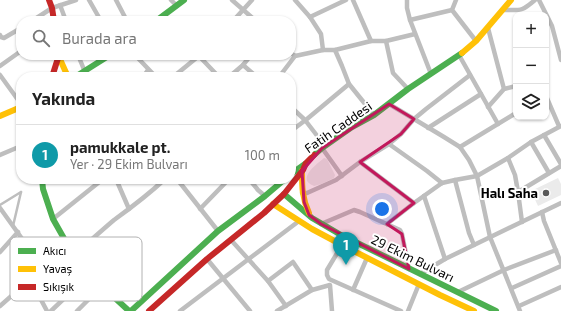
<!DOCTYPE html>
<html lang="tr">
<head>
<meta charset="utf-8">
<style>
	:root { --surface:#fff; --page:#f2f2f2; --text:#222; --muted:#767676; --line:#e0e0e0; --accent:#595959 }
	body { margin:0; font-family:"Exo 2",sans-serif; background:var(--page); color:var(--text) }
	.controls { position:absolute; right:12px; top:12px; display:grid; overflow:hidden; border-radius:8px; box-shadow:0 1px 3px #0004 }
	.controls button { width:36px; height:36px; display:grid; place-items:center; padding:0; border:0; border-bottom:1px solid var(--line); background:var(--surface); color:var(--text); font:20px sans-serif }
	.you { position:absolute; left:382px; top:209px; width:14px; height:14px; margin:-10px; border:3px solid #fff; border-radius:50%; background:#1a73e8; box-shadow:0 0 0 6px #1a73e833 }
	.badge { display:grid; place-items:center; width:26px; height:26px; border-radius:50%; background:var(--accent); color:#fff; font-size:13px; font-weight:700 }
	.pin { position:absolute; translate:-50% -33px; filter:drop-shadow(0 1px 2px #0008) }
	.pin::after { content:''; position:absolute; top:21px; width:14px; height:12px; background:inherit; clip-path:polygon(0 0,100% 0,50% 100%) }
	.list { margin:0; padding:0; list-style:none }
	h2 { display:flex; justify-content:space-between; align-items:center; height:52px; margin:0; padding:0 16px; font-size:17px }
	h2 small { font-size:13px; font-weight:400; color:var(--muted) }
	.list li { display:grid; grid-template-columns:26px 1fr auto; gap:12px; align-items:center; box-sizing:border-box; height:60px; padding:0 16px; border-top:1px solid var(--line) }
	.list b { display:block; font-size:15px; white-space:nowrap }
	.list p { margin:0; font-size:13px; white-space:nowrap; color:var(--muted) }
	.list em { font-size:13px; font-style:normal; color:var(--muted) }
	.icon { flex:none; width:22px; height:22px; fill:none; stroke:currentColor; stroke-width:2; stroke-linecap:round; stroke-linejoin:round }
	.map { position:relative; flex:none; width:561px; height:311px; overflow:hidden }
	.search { position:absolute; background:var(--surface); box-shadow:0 1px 3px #0004; left:16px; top:16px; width:280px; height:44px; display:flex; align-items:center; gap:10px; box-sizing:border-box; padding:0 14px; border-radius:16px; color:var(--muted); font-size:15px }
	.panel { position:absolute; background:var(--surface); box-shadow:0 1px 3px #0004; left:16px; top:72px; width:280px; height:112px; border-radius:16px }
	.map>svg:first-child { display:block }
	.green { fill:#ebebeb }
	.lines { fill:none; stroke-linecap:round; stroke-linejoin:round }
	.lane { stroke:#bebebe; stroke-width:2.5 }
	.street { stroke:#bebebe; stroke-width:4.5 }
	.fast { stroke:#4caf50; stroke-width:6 }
	.slow { stroke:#ffc107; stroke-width:6 }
	.jam { stroke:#c62828; stroke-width:6 }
	.marked { fill:#c2185b; fill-opacity:0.2; stroke:#c2185b; stroke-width:3; stroke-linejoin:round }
	.poi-dot { fill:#595959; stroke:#fff; stroke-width:1.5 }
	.labels { text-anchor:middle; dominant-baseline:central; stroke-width:4; stroke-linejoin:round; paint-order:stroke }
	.street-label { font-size:13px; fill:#000; stroke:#fff }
	.poi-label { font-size:13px; font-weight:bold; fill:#000; stroke:#fff; text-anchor:end }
	.key { fill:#fff; stroke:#b2b2b2; stroke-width:1 }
	.key-label { font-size:11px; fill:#000 }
</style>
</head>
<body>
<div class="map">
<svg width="561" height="311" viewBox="0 0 561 311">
	<rect width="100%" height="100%" fill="#fff"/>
	<!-- green -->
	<g class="green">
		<path d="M324 158 327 159 335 175 334 178 321 184 314 186C296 179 316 165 324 158Z"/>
		<polygon points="558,178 561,184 561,195 538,206 531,191"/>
	</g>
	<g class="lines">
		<!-- lane -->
		<g class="lane">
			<polyline points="0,205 21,192"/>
			<polyline points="13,226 21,192"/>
		</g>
		<!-- street -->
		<g class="street">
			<polyline points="89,0 101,21"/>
			<polyline points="116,0 127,21"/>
			<polyline points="171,0 177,6"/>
			<polyline points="232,0 256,21"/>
			<polyline points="295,0 310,17 321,34 323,50"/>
			<polyline points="353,0 371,41"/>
			<polyline points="407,0 407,8 410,20 431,74"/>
			<polyline points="456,0 452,10 476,41"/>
			<polyline points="539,0 552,26 561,60"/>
			<polyline points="60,5 66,21"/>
			<path d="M504 10C521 10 521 12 535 0"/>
			<polyline points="162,16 166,21"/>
			<polyline points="310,17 346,0"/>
			<polyline points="410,20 452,10"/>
			<polyline points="32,21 52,8 76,0"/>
			<polyline points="233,21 252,0"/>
			<polyline points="488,28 504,89"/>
			<polyline points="0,35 1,37 4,38 21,28"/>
			<polyline points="386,41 393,73 408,89"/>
			<polyline points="335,50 342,66 349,84 374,115"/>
			<polyline points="291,53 295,56 323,50 335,50 371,41 386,41 415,34"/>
			<polyline points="78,55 85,72"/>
			<polyline points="135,55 156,77"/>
			<polyline points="198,55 219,77"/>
			<polyline points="459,55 498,124"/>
			<polyline points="243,65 257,77"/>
			<polyline points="0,66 21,51"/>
			<polyline points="0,75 21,104"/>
			<polyline points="143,77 148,70"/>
			<polyline points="173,77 200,55"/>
			<polyline points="229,77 243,65 251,55"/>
			<polyline points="279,77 295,56"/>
			<polyline points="546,96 559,126"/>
			<polyline points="389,104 444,137 460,147 469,160 477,176 490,237 520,311"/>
			<polyline points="291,107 305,120 325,146"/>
			<polyline points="488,107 504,89 516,86"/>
			<polyline points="428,128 481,94"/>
			<polyline points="291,131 307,119 349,84"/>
			<polyline points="544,135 561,164"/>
			<polyline points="531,142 549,173"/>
			<polyline points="389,144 427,171 442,183"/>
			<polyline points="460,147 516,113"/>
			<polyline points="322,148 342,176"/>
			<polyline points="0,155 21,146"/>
			<polyline points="508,158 515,175 518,192"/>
			<polyline points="360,162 414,203"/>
			<polyline points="116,179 129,209"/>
			<polyline points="177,179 218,231"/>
			<polyline points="249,179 258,190 265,196"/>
			<polyline points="455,180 469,233 474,245"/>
			<polyline points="302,193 307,193 336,180 360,162 389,144 401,134 414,119 426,109 470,75"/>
			<polyline points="424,196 445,259"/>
			<polyline points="0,208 43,268"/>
			<polyline points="200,209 229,179"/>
			<polyline points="542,212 544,221 561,263"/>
			<polyline points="53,219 103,179"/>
			<polyline points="522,222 518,192 561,166"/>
			<polyline points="321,224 354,210 360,212 400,230 402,234 409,269"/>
			<polyline points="387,224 414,203 442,183 455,180 477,176 508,158 531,142 561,126"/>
			<polyline points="231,240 268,281 286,306"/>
			<polyline points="342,245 327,270 327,275 329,279 401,311"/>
			<polyline points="0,252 18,232"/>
			<path d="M76 253C89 242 101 231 114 220 132 207 149 194 165 179"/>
			<polyline points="207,259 250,311"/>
			<polyline points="420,274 445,259 561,203"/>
			<polyline points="30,279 47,311"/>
			<polyline points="268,281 293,262 312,290"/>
			<polyline points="512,288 561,266"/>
			<polyline points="353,290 367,258"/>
			<polyline points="458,292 504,270 556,250"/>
			<polyline points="0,306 43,268 66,242"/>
			<polyline points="519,306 561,287"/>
			<polyline points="51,311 91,273"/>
			<polyline points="77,311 102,286"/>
			<polyline points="180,311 299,221"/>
			<polyline points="277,311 312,290 330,285 332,311"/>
			<polyline points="408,311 419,284"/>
		</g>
		<!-- fast -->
		<g class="fast">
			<polyline points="156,21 184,0"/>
			<polyline points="75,77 110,55"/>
			<polyline points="314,155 322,148 352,127 374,115 408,89 462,53"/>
			<polyline points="291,174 305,164"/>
			<polyline points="42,179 43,189 53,219 66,242 76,253 102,286 129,311"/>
			<polyline points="284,194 312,218 341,235 496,311"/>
			<polyline points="131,311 218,231 265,196 285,179"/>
		</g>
		<!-- slow -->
		<g class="slow">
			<polyline points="462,53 476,41 511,0"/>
			<polyline points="59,57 68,77"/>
			<polyline points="0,116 21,107"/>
			<path d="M302 171C302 187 302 198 309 213"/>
			<polyline points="273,204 312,229 342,245 440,295 474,311"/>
		</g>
		<!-- jam -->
		<g class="jam">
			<polyline points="49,0 52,8 54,21"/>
			<polyline points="52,77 59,55"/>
			<polyline points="149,311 207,259 264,213 284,194 303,170 306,163 314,155"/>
		</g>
	</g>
	<!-- marked area -->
	<path class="marked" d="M389 104 414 119 401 134 360 162 414 203 387 224 402 234 409 269 321 224 309 215 304 202 302 171 322 148Z"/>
	<!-- markers -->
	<circle class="poi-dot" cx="546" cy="193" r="4"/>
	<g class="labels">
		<!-- street labels -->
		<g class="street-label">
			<text transform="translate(338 127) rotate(-35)">Fatih Caddesi</text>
			<text transform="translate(413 258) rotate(26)">29 Ekim Bulvarı</text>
		</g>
		<!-- poi labels -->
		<g class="poi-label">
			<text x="538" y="193">Halı Saha</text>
		</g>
	</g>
	<!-- legend -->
	<rect x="10" y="237" width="132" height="64" rx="6" class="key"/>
	<rect x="18" y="248" width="18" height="6" fill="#4caf50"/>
	<rect x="18" y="266" width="18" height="6" fill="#ffc107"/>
	<rect x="18" y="284" width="18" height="6" fill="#c62828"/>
	<g class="key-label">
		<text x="43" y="255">Akıcı</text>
		<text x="43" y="273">Yavaş</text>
		<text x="43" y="291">Sıkışık</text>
	</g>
</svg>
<div class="controls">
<button>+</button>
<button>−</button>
<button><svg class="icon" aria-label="layers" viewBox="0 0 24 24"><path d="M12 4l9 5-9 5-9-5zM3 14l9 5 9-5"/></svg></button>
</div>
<div class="you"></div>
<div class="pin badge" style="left:346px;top:265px;background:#0f9aa8">1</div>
<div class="search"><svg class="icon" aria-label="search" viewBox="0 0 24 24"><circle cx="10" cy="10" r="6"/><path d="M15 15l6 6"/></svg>Burada ara</div>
<section class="panel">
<h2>Yakında<small></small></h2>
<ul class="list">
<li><span class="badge" style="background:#0f9aa8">1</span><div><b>pamukkale pt.</b><p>Yer · 29 Ekim Bulvarı</p></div><em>100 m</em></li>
</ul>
</section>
</div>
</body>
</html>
